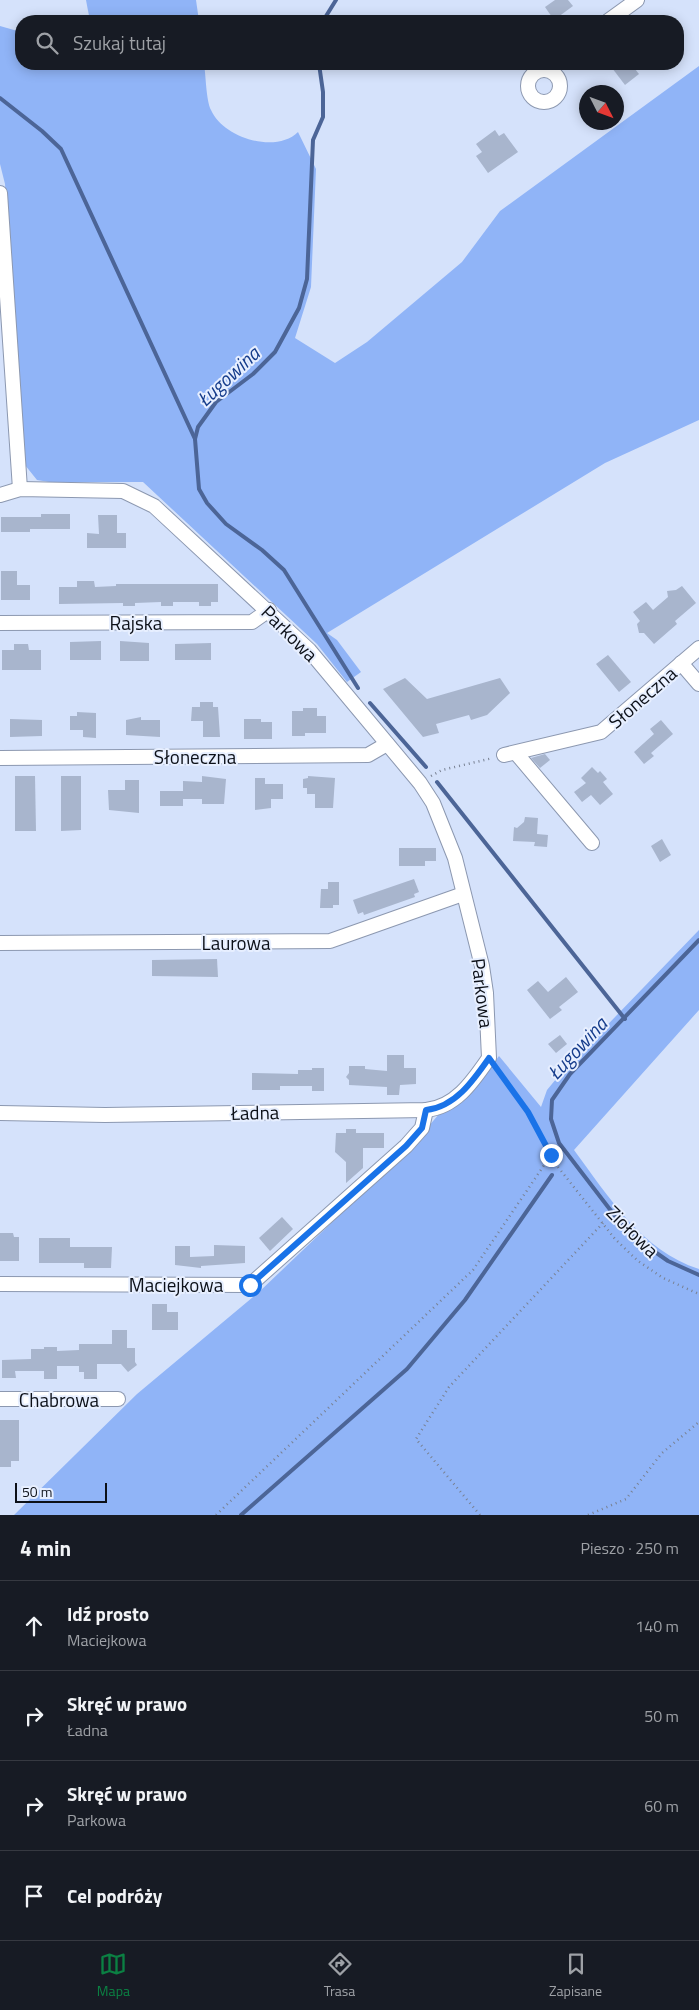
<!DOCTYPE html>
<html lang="pl">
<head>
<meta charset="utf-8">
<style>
	:root { --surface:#171b24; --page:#242831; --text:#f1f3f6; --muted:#9ea1a6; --line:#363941; --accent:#0b8043 }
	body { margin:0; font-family:"Titillium Web",sans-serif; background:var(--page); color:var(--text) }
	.compass { position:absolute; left:579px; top:85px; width:45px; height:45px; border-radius:50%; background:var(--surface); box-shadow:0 2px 12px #0003; rotate:132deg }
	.scale { position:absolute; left:15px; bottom:12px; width:92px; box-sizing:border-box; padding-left:5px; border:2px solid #0c1018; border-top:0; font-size:14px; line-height:18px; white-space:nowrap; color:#0c1018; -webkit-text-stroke:4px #e7efff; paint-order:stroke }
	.stop { position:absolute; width:15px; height:15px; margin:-11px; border:4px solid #1a73e8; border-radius:50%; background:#fff }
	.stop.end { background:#1a73e8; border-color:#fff; box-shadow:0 1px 5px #0008 }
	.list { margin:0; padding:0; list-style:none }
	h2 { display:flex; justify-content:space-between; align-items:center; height:65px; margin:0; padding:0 20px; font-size:21px }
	h2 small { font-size:16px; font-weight:400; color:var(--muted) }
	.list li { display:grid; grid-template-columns:32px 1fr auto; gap:15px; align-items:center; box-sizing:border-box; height:90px; padding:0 20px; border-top:1px solid var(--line) }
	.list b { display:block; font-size:19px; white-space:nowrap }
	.list p { margin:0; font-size:16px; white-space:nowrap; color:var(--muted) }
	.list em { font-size:16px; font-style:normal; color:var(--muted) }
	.icon { flex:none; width:28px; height:28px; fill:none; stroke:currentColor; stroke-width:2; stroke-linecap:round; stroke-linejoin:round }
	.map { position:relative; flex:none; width:699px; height:1515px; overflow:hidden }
	.search { position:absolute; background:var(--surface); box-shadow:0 2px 12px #0003; left:15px; right:15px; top:15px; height:55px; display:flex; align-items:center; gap:12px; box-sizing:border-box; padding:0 18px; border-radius:20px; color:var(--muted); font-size:19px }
	.sheet { height:425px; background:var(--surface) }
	nav { display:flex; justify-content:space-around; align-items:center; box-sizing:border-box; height:70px; border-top:1px solid var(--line); background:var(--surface); font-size:14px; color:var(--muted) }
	nav a { display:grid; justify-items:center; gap:2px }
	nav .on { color:var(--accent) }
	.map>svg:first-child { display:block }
	.green { fill:#90b4f7 }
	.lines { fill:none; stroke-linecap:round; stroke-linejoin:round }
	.stream { stroke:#4c6597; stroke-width:4 }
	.building { fill:#a8b5cd }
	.street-casing { stroke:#8c98b0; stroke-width:16 }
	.path { stroke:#788192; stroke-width:2.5; stroke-dasharray:1 4; stroke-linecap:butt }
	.street { stroke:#fff; stroke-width:14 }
	.route { stroke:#1a73e8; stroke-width:6 }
	.labels { text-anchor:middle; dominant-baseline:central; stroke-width:4; stroke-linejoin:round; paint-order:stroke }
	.street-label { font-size:19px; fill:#0c1018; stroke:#e7efff }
	.water-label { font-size:20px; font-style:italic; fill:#163d8c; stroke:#e7efff }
</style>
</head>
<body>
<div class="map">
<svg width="699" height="1515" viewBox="0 0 699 1515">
	<rect width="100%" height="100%" fill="#d5e2fb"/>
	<!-- green -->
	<g class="green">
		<polygon points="86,0 196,0 199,21 90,21"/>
		<path d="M0 26 21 32V64H204C206 76 206 100 211 110 223 138 276 154 298 132L316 169 311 287 295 338 335 363 367 342 462 262 500 211 699 66V420L605 463 327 633 337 640 361 672 347 682 317 644 143 482H49L37 480 25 465 5 184 0 164Z"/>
		<path d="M699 930V1010L574 1150C608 1196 642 1251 699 1269V1515H14L137 1394 259 1292 412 1146 439 1114 480 1081 499 1056 541 1107 547 1090 561 1073Z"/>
	</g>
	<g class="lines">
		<!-- stream -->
		<g class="stream">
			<polyline points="323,21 336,0"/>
			<polyline points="319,64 323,92 323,117 313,140 307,279 299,308 275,352 253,374 216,402 198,427 195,439 199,489 207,503 226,524 262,550 284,570 358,688"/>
			<polyline points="0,98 42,131 61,149 195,439"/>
			<polyline points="370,703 426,767"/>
			<polyline points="437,782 625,1019"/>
			<polyline points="699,940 570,1074 552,1100 551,1119 559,1143 628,1233 668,1261 699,1275"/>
			<polyline points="241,1515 407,1369 465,1300 552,1175"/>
		</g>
	</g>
	<!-- building -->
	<g class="building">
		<polygon points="555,0 568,0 573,6 554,20 545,7"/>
		<polygon points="609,64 631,64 639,74 625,85"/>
		<polygon points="495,130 499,136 504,133 518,152 488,173 476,156 482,152 476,144"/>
		<polygon points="41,514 70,514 70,529 30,529 30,532 1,532 1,517 41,517"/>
		<polygon points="98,515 117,515 117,533 126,533 126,548 87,548 87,533 99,534"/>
		<polygon points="1,571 17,571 17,585 30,585 30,600 1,600"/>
		<polygon points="77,581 94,581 95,587 116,586 116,584 218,584 218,602 211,602 211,606 199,606 199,602 173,602 173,606 161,606 161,602 135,603 135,606 123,606 123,603 59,604 59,587 77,587"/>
		<polygon points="682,586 696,603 675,621 677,624 654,644 644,633 639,633 637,624 640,621 633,612 646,602 653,610 668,597 667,591 676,590"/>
		<polygon points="101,641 101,660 70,660 70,642"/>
		<polygon points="120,641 149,643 149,661 120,661"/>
		<polygon points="211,643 211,660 175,660 175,644"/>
		<polygon points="14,644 28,644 29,650 41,650 41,670 2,670 2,650 14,650"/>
		<polygon points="608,655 631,682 619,692 596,664"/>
		<polygon points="405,678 427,699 500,678 510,693 487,715 471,720 469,715 436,724 439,733 423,737 383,689"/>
		<polygon points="200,702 213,702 213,707 218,707 220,737 203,737 203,721 191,721 192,707 200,707"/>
		<polygon points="303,708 317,708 317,716 326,716 326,733 305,733 305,736 292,736 292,711 303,711"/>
		<polygon points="77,712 96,713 96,738 83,737 83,730 70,730 70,716 77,716"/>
		<polygon points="141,717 141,720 160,720 160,737 126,735 126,720"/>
		<polygon points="10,719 42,720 42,736 10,737"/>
		<polygon points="244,719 261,719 261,722 272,722 272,739 244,739"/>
		<polygon points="661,720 673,734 651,753 654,756 644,764 634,752 654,734 650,729"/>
		<polygon points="545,754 550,760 540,768 531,758"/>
		<polygon points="592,767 598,773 600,771 607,779 603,782 613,794 600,805 591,795 582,802 574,792 586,783 581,778"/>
		<polygon points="15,776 35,776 36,831 15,831"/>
		<polygon points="61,776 81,776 81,830 61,831"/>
		<polygon points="202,776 226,779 224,804 202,804 202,799 183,799 183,806 160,806 160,791 183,791 183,781 202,782"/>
		<polygon points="308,776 335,778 333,808 315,808 315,794 307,794 307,788 303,788 303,779 308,778"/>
		<polygon points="255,778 265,778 265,784 283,784 283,799 271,799 271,808 255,810"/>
		<polygon points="125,780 139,780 139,813 109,810 108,790 125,790"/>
		<polygon points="525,817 538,818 537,834 548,835 547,847 534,846 535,842 513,841 514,827 517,828 524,822"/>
		<polygon points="662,839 671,855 660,862 651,846"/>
		<polygon points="399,848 436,848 436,861 425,861 425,866 399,866"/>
		<polygon points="414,879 419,892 414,894 415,897 364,915 363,912 358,914 353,900"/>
		<polygon points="328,882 339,882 339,905 333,905 333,908 320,908 321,889 328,889"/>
		<polygon points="217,959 218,977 152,976 152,960"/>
		<polygon points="566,977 578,992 559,1007 562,1010 550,1019 527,990 538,981 548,992"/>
		<polygon points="560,1035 567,1044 556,1053 548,1044"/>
		<polygon points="387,1055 404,1055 404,1068 416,1068 416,1084 400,1085 399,1095 387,1095 387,1087 349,1085 349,1080 346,1077 349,1073 349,1066 365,1066 365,1069 387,1071"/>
		<polygon points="312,1068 324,1068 324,1091 312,1091 312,1086 280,1086 280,1090 252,1090 252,1073 298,1074 298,1070 312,1070"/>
		<polygon points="346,1129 356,1129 356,1133 384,1133 384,1148 363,1148 363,1168 346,1183 346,1162 335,1152 336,1133 346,1133"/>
		<polygon points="282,1217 293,1229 270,1251 259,1238"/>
		<polygon points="0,1233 13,1233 14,1237 19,1237 19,1261 0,1261"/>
		<polygon points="39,1238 70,1238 70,1247 112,1247 111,1268 84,1268 84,1263 39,1263"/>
		<polygon points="214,1245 245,1246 245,1263 201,1266 201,1268 175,1265 175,1246 190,1246 190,1257 214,1256"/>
		<polygon points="152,1304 167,1304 167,1312 178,1312 178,1330 152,1330"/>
		<polygon points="112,1330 127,1330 127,1348 135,1348 135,1362 137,1365 128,1372 121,1364 97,1364 97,1379 84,1379 84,1372 79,1372 79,1366 57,1366 57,1379 44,1379 44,1371 15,1371 16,1378 2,1378 2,1360 31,1359 31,1349 44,1349 44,1347 57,1347 57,1351 79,1350 79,1344 112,1344"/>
		<polygon points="0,1420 19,1420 19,1461 11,1461 11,1467 0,1467"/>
	</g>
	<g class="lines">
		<!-- street casing -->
		<g class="street-casing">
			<g id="street">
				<polyline points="608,21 637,0"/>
				<circle cx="544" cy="86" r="16"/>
				<polyline points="0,193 20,489"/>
				<path d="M0 495 20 489 123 491 154 506 309 650 420 783 433 803 455 858 482 966 486 993 489 1058C473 1081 456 1107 426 1110L105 1115 0 1113"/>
				<polyline points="0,623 252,622 269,610"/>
				<polyline points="681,663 699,684"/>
				<polyline points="516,753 592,843"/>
				<polyline points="504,755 601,732 699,648"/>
				<polyline points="0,758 368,755 387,744"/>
				<polyline points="0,943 330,941 463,894"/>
				<polyline points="0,1284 250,1285 406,1146 422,1128 426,1110"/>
				<polyline points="0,1399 118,1399"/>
			</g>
		</g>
		<!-- path -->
		<g class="path">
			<polyline points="431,776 442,770 493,758"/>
			<polyline points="497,1070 528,1112 554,1162 615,1239 638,1261 663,1278 699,1294"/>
			<polyline points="216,1515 473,1270 551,1155"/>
			<polyline points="480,1515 416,1439 449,1387 603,1223"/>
			<polyline points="588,1515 626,1499 662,1453 699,1422"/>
		</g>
		<!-- street -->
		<use href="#street" class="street"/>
	</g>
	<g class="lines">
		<!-- route -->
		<path class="route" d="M250 1285 406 1146 422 1128 426 1110C455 1107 473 1081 489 1058L528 1112 551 1155"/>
	</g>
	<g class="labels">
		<!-- street labels -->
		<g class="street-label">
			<text x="136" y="622">Rajska</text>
			<text transform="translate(290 633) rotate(45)">Parkowa</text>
			<text transform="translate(642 697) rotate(-41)">Słoneczna</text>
			<text x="195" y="756">Słoneczna</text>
			<text x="236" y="942">Laurowa</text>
			<text transform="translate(483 993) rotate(83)">Parkowa</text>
			<text transform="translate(255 1112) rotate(-1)">Ładna</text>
			<text transform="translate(633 1231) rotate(45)">Ziołowa</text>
			<text x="176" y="1284">Maciejkowa</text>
			<text x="59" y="1399">Chabrowa</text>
		</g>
		<!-- water labels -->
		<g class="water-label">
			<text transform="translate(228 376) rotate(-43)">Ługowina</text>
			<text transform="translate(577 1048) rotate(-47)">Ługowina</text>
		</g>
	</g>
</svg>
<svg class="compass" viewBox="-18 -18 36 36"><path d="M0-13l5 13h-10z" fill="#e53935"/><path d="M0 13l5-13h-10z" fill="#9ea1a6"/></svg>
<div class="scale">50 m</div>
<div class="stop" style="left:250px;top:1285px"></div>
<div class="stop end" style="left:551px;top:1155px"></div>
<div class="search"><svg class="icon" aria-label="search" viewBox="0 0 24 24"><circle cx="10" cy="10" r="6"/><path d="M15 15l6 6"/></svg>Szukaj tutaj</div>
</div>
<section class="sheet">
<h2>4 min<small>Pieszo · 250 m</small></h2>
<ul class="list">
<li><svg class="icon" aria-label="ahead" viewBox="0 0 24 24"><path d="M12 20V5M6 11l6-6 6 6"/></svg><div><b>Idź prosto</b><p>Maciejkowa</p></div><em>140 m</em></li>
<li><svg class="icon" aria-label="right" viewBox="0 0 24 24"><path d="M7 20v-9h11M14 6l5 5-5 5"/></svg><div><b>Skręć w prawo</b><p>Ładna</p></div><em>50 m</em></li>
<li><svg class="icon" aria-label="right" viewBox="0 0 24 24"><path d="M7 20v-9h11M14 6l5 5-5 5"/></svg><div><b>Skręć w prawo</b><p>Parkowa</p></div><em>60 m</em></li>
<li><svg class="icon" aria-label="arrive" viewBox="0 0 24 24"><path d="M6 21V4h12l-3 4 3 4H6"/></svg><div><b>Cel podróży</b></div></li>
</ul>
</section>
<nav>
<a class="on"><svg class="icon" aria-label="map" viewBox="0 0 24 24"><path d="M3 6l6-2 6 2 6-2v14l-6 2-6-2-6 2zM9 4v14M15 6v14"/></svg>Mapa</a>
<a><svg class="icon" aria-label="directions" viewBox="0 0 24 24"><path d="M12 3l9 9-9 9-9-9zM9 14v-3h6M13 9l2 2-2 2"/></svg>Trasa</a>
<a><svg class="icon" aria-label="saved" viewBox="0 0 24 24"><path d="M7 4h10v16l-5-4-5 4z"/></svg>Zapisane</a>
</nav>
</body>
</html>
